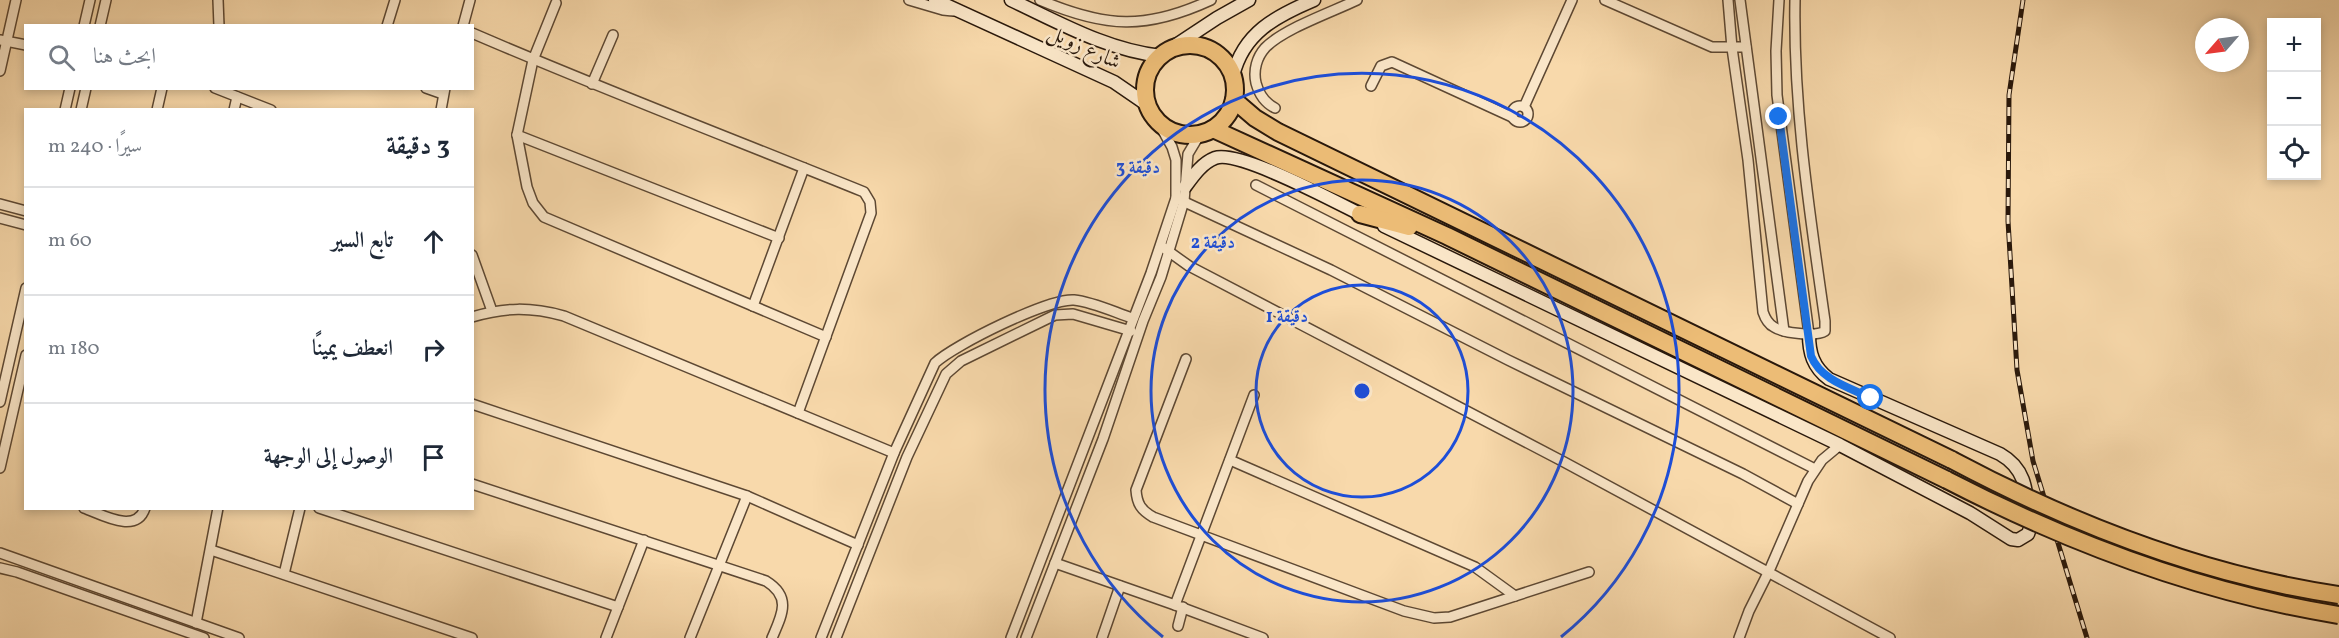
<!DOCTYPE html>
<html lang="ar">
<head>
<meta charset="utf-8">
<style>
	:root { --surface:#fff; --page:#f6f6f7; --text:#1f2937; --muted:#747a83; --line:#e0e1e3 }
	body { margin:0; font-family:Vollkorn,Amiri,serif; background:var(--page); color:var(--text); direction:rtl }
	.controls { position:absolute; right:18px; top:18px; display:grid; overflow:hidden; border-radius:0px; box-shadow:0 3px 9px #0003 }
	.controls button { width:54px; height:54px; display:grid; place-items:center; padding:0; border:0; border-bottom:2px solid var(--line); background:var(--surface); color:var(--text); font:30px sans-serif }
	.compass { position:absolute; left:2195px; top:18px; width:54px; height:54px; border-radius:50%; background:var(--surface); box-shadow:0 3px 9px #0003; rotate:242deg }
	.stop { position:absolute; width:18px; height:18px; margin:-14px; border:4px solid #1a73e8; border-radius:50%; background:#fff }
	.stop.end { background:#1a73e8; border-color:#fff; box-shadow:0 2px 6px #0008 }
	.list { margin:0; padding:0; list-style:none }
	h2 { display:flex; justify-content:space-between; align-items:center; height:78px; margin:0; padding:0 24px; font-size:26px }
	h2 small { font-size:20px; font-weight:400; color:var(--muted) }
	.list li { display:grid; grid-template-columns:39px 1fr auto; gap:18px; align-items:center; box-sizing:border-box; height:108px; padding:0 24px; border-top:2px solid var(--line) }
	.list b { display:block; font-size:22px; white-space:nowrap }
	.list em { font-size:20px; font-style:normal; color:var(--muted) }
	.icon { flex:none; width:33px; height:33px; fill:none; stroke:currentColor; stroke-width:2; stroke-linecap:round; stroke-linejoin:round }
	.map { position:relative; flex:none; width:2339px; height:638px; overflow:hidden; direction:ltr }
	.search { position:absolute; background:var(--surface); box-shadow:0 3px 9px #0003; left:24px; top:24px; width:450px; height:66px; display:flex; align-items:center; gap:15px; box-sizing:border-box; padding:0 21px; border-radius:0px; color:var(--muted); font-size:22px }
	.panel { position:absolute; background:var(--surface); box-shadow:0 3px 9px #0003; left:24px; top:108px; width:450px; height:402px; border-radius:0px; direction:rtl }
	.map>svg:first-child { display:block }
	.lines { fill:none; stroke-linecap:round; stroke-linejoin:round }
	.street-casing { stroke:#5d4833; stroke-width:12 }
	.secondary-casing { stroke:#29180b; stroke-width:15 }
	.highway-casing { stroke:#29180b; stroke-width:20 }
	.street { stroke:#fae6c8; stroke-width:9 }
	.secondary { stroke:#fae6c8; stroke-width:12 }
	.highway { stroke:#ecbc76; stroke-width:16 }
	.rail-casing { stroke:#29180b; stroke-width:5 }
	.rail { stroke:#fae6c8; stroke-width:3; stroke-dasharray:9; stroke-linecap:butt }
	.highway-bridge-casing { stroke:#29180b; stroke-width:20; stroke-linecap:butt }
	.highway-bridge { stroke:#ecbc76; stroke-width:16 }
	.route { stroke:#1a73e8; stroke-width:8 }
	.ring { fill:none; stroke:#1d4ed8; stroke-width:3 }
	.labels { text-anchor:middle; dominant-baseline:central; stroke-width:5; stroke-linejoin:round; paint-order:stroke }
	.street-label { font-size:21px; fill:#29180b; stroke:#fae6c8 }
	.centre { fill:#1d4ed8; stroke:#fae6c8; stroke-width:3 }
	.ring-label { font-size:18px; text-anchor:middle; font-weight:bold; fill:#1d4ed8; stroke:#fae6c8; stroke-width:5; stroke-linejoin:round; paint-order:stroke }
</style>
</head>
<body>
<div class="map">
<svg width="2339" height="638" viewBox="0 0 2339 638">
	<rect width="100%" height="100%" fill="#f8d9ab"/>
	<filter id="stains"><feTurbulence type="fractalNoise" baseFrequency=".00333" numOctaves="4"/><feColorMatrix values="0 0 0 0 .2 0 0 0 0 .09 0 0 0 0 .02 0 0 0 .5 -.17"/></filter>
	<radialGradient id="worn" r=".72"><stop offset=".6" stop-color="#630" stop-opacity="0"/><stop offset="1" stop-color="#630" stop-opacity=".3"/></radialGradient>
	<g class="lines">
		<!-- street casing -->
		<g class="street-casing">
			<g id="street">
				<polyline points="218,0 219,26"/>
				<polyline points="909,0 943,10 953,11"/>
				<path d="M1040 0C1106 28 1146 30 1211 0"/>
				<polyline points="1605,0 1712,47 1746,47"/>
				<path d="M1728 0 1732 48 1748 160 1763 312C1765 318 1768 324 1774 327 1783 333 1816 337 1825 331V321C1810 215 1793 108 1795 0"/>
				<polyline points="1740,0 1784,331"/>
				<polyline points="1779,0 1776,51 1777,95 1809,334"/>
				<polyline points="556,3 533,60 517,135 527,187 533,203 544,217 826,337"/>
				<polyline points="84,26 90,0"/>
				<polyline points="100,26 106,0"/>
				<polyline points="387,26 395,0"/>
				<polyline points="463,26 470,0"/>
				<path d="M472 33C602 89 733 139 864 192L870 202 871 213 798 413"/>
				<polyline points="0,40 26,45"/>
				<polyline points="0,71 16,0"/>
				<polyline points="592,84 613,35"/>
				<polyline points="1371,86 1381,66 1392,62 1512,117"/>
				<polyline points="215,88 271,110"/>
				<polyline points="426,88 443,94"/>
				<circle cx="1520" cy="114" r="8"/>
				<polyline points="1524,107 1572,0"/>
				<path d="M1275 108C1265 103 1259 94 1256 83 1253 70 1257 57 1265 48 1283 29 1332 12 1357 0"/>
				<polyline points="65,110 70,88"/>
				<polyline points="81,110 86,88"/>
				<polyline points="157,110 162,88"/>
				<polyline points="234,110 237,97"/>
				<polyline points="441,110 445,88"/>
				<polyline points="517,135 779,238"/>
				<polyline points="1256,185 1815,469"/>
				<polyline points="1176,198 1331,270 1508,360 1743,474 1798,504"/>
				<polyline points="0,204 26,211"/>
				<polyline points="0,218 26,225"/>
				<polyline points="1161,246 1189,266 1564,462 1890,638"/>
				<polyline points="472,255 492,311"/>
				<polyline points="753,306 804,168"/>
				<path d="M472 317C505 307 531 307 564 316L894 453"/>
				<path d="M1186 359 1136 490C1137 504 1141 510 1153 517L1404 611 1434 618 1450 617 1589 572"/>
				<polyline points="0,402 26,288"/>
				<polyline points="472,404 747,496 858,545"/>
				<polyline points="1230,460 1475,567 1515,596"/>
				<polyline points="0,468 26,355"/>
				<path d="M472 484 766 581C792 597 782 615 772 638"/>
				<path d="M84 508C101 514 136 535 145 508"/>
				<polyline points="319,508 618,607"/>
				<polyline points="211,550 472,638"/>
				<polyline points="0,553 239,638"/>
				<polyline points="1055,563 1175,605 1263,638"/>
				<polyline points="0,568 17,572 204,638"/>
				<polyline points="284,574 300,508"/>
				<polyline points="1175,605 1254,395"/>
				<polyline points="196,623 218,508"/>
				<polyline points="1178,626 1183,607"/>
				<polyline points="606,638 644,540"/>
				<polyline points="690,638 747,496"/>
				<path d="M821 638 894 453 935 363C954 345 1049 298 1074 300 1093 302 1114 312 1132 318"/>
				<polyline points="836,638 907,457 946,374 961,361 1055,315 1073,314 1131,331"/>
				<polyline points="1011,638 1151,273 1176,198 1176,160 1172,147 1157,120"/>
				<polyline points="1026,638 1103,439 1143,321 1161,277 1184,201 1188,154 1197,139 1203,133"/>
				<polyline points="1102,638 1120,586"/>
				<polyline points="1739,638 1749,611 1769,571 1808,481 1822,460 1840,445"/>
			</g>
		</g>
		<!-- secondary casing -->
		<g class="secondary-casing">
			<g id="secondary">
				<polyline points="935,0 1114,82 1149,106"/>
				<path d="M1011 0C1060 23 1107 50 1161 56"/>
				<polyline points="1167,51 1217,18 1249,0"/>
				<path d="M1233 76C1243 33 1276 16 1314 0"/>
				<path d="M1185 187C1193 176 1202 163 1215 158 1239 149 1339 204 1366 217"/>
				<path d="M1384 226 1840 445 1970 513 2011 539 2018 540 2028 534 2030 528C2026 498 2030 471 2000 454L1829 379C1813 367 1809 353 1809 334"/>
			</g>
		</g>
		<!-- highway casing -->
		<g class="highway-casing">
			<g id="highway">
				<circle cx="1190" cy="90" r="45"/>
				<polyline points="1234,100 1255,118 1278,132 1952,460"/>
				<polyline points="1213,129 1447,236 1947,480"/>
				<polyline points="1360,214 1409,227"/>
			</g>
		</g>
		<!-- street -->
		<use href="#street" class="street"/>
		<!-- secondary -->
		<use href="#secondary" class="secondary"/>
		<!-- highway -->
		<use href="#highway" class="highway"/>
		<!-- rail casing -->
		<g class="rail-casing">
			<polyline id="rail" points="2023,0 2009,95 2008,221 2017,370 2033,461 2087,638"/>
		</g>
		<!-- rail -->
		<use href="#rail" class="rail"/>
		<!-- highway-bridge casing -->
		<g class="highway-bridge-casing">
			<g id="highway-bridge">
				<path d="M1952 460C2074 525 2202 575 2339 595"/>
				<path d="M1947 480C2071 544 2201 593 2339 615"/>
			</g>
		</g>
		<!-- highway-bridge -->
		<use href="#highway-bridge" class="highway-bridge"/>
	</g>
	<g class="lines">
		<!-- route -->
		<path class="route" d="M1779 117 1811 356C1821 380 1848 387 1871 398"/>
	</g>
	<!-- distance rings -->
	<g class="ring">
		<circle cx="1362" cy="391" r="106"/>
		<circle cx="1362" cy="391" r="211"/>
		<path d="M1163 637A317 317 0 1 1 1561 637"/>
	</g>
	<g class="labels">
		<!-- street labels -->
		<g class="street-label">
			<text transform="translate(1084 48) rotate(25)">شارع زويل</text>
		</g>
	</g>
	<circle cx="1362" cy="391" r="9" class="centre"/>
	<g class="ring-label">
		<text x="1138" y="173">3 دقيقة</text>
		<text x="1213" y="248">2 دقيقة</text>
		<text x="1287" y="322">1 دقيقة</text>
	</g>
	<rect width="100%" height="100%" filter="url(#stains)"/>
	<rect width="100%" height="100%" fill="url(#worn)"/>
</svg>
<div class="controls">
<button>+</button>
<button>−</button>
<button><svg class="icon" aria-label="locate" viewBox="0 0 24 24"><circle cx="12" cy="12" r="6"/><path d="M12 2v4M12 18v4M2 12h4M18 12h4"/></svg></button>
</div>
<svg class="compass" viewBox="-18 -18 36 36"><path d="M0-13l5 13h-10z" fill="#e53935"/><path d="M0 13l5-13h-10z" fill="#747a83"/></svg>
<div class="stop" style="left:1871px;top:398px"></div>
<div class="stop end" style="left:1779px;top:117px"></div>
<div class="search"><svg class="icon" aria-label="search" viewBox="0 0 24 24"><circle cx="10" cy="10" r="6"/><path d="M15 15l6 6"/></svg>ابحث هنا</div>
<section class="panel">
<h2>3 دقيقة<small>سيرًا · 240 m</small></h2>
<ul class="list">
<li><svg class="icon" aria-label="ahead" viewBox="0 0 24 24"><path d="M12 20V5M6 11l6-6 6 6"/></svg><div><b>تابع السير</b></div><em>60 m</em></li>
<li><svg class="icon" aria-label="right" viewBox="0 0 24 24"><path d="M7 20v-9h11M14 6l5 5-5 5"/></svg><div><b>انعطف يمينًا</b></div><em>180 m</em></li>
<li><svg class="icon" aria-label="arrive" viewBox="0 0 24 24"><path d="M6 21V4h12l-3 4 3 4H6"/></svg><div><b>الوصول إلى الوجهة</b></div></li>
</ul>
</section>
</div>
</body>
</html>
